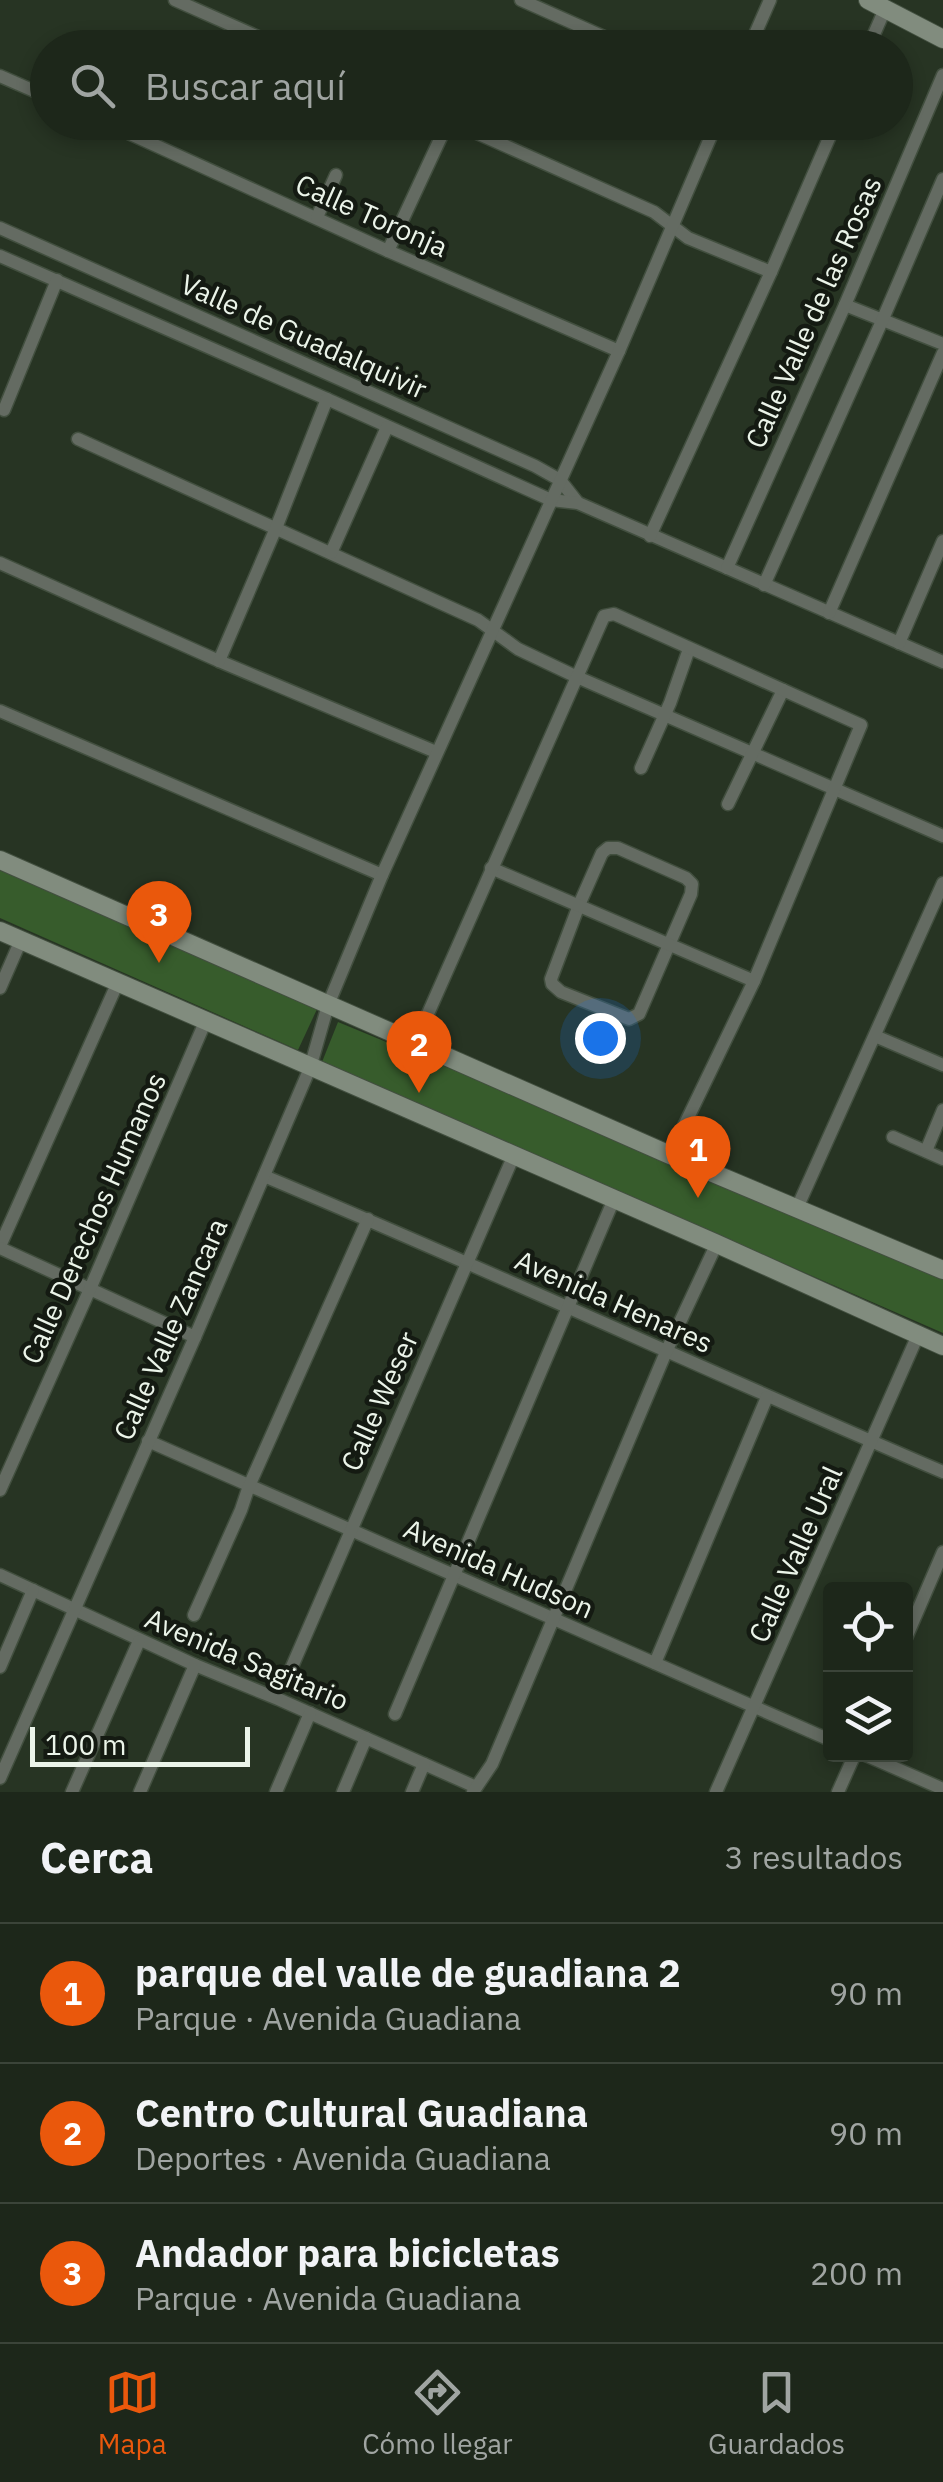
<!DOCTYPE html>
<html lang="es">
<head>
<meta charset="utf-8">
<style>
	:root { --surface:#1d271a; --page:#2a3327; --text:#f1f3f6; --muted:#a0a5a2; --line:#3b4439; --accent:#ea580c }
	body { margin:0; font-family:"IBM Plex Sans",sans-serif; background:var(--page); color:var(--text) }
	.controls { position:absolute; right:30px; bottom:30px; display:grid; overflow:hidden; border-radius:10px; box-shadow:0 5px 15px #0003 }
	.controls button { width:90px; height:90px; display:grid; place-items:center; padding:0; border:0; border-bottom:2px solid var(--line); background:var(--surface); color:var(--text); font:50px sans-serif }
	.scale { position:absolute; left:30px; bottom:25px; width:220px; box-sizing:border-box; padding-left:10px; border:5px solid #ebf4e9; border-top:0; font-size:28px; line-height:35px; white-space:nowrap; color:#ebf4e9; -webkit-text-stroke:8px #141a12; paint-order:stroke }
	.you { position:absolute; left:600px; top:1038px; width:35px; height:35px; margin:-25px; border:8px solid #fff; border-radius:50%; background:#1a73e8; box-shadow:0 0 0 15px #1a73e833 }
	.badge { display:grid; place-items:center; width:65px; height:65px; border-radius:50%; background:var(--accent); color:#fff; font-size:32px; font-weight:700 }
	.pin { position:absolute; translate:-50% -82px; filter:drop-shadow(0 2px 5px #0008) }
	.pin::after { content:''; position:absolute; top:52px; width:35px; height:30px; background:inherit; clip-path:polygon(0 0,100% 0,50% 100%) }
	.list { margin:0; padding:0; list-style:none }
	h2 { display:flex; justify-content:space-between; align-items:center; height:130px; margin:0; padding:0 40px; font-size:42px }
	h2 small { font-size:32px; font-weight:400; color:var(--muted) }
	.list li { display:grid; grid-template-columns:65px 1fr auto; gap:30px; align-items:center; box-sizing:border-box; height:140px; padding:0 40px; border-top:2px solid var(--line) }
	.list b { display:block; font-size:38px; white-space:nowrap }
	.list p { margin:0; font-size:32px; white-space:nowrap; color:var(--muted) }
	.list em { font-size:32px; font-style:normal; color:var(--muted) }
	.icon { flex:none; width:55px; height:55px; fill:none; stroke:currentColor; stroke-width:2; stroke-linecap:round; stroke-linejoin:round }
	.map { position:relative; flex:none; width:943px; height:1792px; overflow:hidden }
	.search { position:absolute; background:var(--surface); box-shadow:0 5px 15px #0003; left:30px; right:30px; top:30px; height:110px; display:flex; align-items:center; gap:25px; box-sizing:border-box; padding:0 35px; border-radius:55px; color:var(--muted); font-size:38px }
	.sheet { height:550px; background:var(--surface) }
	nav { display:flex; justify-content:space-around; align-items:center; box-sizing:border-box; height:140px; border-top:2px solid var(--line); background:var(--surface); font-size:28px; color:var(--muted) }
	nav a { display:grid; justify-items:center; gap:5px }
	nav .on { color:var(--accent) }
	.map>svg:first-child { display:block }
	.green { fill:#375c2c }
	.lines { fill:none; stroke-linecap:round; stroke-linejoin:round }
	.street-casing { stroke:#424f3f; stroke-width:15 }
	.secondary-casing { stroke:#424f3f; stroke-width:20 }
	.street { stroke:#646b62; stroke-width:12 }
	.secondary { stroke:#818c7e; stroke-width:18 }
	.labels { text-anchor:middle; dominant-baseline:central; stroke-width:9; stroke-linejoin:round; paint-order:stroke }
	.street-label { font-size:28px; fill:#ebf4e9; stroke:#141a12 }
</style>
</head>
<body>
<div class="map">
<svg width="943" height="1792" viewBox="0 0 943 1792">
	<rect width="100%" height="100%" fill="#273423"/>
	<!-- green -->
	<g class="green">
		<polygon points="0,867 318,1007 298,1050 0,918"/>
		<polygon points="338,1022 943,1273 943,1333 322,1062"/>
	</g>
	<g class="lines">
		<!-- street casing -->
		<g class="street-casing">
			<g id="street">
				<polyline points="175,0 283,48"/>
				<polyline points="521,0 629,48"/>
				<polyline points="749,48 770,0"/>
				<polyline points="868,48 885,9"/>
				<polyline points="0,76 48,97"/>
				<polyline points="104,122 388,251 619,351"/>
				<polyline points="452,122 654,212 688,238 771,272"/>
				<polyline points="317,217 336,175"/>
				<polyline points="0,228 535,466 560,480 578,503"/>
				<polyline points="388,251 448,122"/>
				<polyline points="0,256 327,399 551,500 578,503 943,662"/>
				<polyline points="845,305 943,344"/>
				<polyline points="4,410 57,280"/>
				<polyline points="78,439 478,620 518,649 577,677 943,836"/>
				<polyline points="650,536 771,272 836,122"/>
				<polyline points="331,553 387,427"/>
				<polyline points="0,563 219,661 436,752"/>
				<polyline points="727,568 845,305 943,75"/>
				<polyline points="764,585 882,321 943,179"/>
				<polyline points="829,613 943,353"/>
				<polyline points="899,643 943,541"/>
				<polyline points="219,661 276,528 327,399"/>
				<polyline points="0,711 382,875"/>
				<polyline points="641,768 670,703 689,649"/>
				<polyline points="728,804 783,690"/>
				<polygon points="608,848 618,848 686,878 692,884 691,894 639,1014 629,1019 561,992 552,984 551,979 579,905 602,853"/>
				<polyline points="491,868 754,981"/>
				<polyline points="0,988 21,940"/>
				<polyline points="875,1036 943,1065"/>
				<polyline points="415,1043 604,616 614,614 861,725 754,981 670,1155"/>
				<polyline points="893,1137 943,1159"/>
				<polyline points="926,1151 943,1110"/>
				<path d="M264 1176C492 1271 716 1375 943 1472"/>
				<polyline points="797,1208 943,883"/>
				<polyline points="0,1246 118,982"/>
				<polyline points="0,1248 195,1337"/>
				<polyline points="148,1441 830,1740"/>
				<polyline points="0,1490 90,1289 206,1020"/>
				<polyline points="0,1575 195,1665 278,1699 476,1787"/>
				<polyline points="194,1615 241,1510 249,1486 368,1219"/>
				<polyline points="906,1638 943,1552"/>
				<polyline points="655,1663 767,1397"/>
				<polyline points="0,1667 33,1590"/>
				<polyline points="291,1669 514,1155"/>
				<polyline points="395,1714 614,1199"/>
				<polyline points="863,1754 943,1789"/>
				<polyline points="0,1778 195,1337 310,1068 328,1005 382,875 619,351 717,122"/>
				<polyline points="72,1792 139,1641"/>
				<polyline points="140,1792 195,1665"/>
				<polyline points="276,1792 310,1713"/>
				<polyline points="343,1792 366,1738"/>
				<polyline points="412,1792 424,1764"/>
				<polyline points="473,1792 492,1764 666,1352 717,1243"/>
				<polyline points="716,1792 918,1335"/>
				<polyline points="838,1792 855,1754"/>
			</g>
		</g>
		<!-- secondary casing -->
		<g class="secondary-casing">
			<g id="secondary">
				<polyline points="868,0 943,39"/>
				<polyline points="0,860 670,1155 943,1270"/>
				<path d="M0 931C238 1036 477 1137 715 1243 792 1277 867 1312 943 1346"/>
			</g>
		</g>
		<!-- street -->
		<use href="#street" class="street"/>
		<!-- secondary -->
		<use href="#secondary" class="secondary"/>
	</g>
	<g class="labels">
		<!-- street labels -->
		<g class="street-label">
			<text transform="translate(372 215) rotate(24)">Calle Toronja</text>
			<text transform="translate(813 312) rotate(-66)">Calle Valle de las Rosas</text>
			<text transform="translate(304 336) rotate(24)">Valle de Guadalquivir</text>
			<text transform="translate(93 1218) rotate(-66)">Calle Derechos Humanos</text>
			<text transform="translate(614 1301) rotate(24)">Avenida Henares</text>
			<text transform="translate(170 1329) rotate(-66)">Calle Valle Zancara</text>
			<text transform="translate(379 1401) rotate(-66)">Calle Weser</text>
			<text transform="translate(795 1554) rotate(-66)">Calle Valle Ural</text>
			<text transform="translate(499 1568) rotate(24)">Avenida Hudson</text>
			<text transform="translate(247 1659) rotate(23)">Avenida Sagitario</text>
		</g>
	</g>
</svg>
<div class="controls">
<button><svg class="icon" aria-label="locate" viewBox="0 0 24 24"><circle cx="12" cy="12" r="6"/><path d="M12 2v4M12 18v4M2 12h4M18 12h4"/></svg></button>
<button><svg class="icon" aria-label="layers" viewBox="0 0 24 24"><path d="M12 4l9 5-9 5-9-5zM3 14l9 5 9-5"/></svg></button>
</div>
<div class="scale">100 m</div>
<div class="you"></div>
<div class="pin badge" style="left:698px;top:1198px">1</div>
<div class="pin badge" style="left:419px;top:1093px">2</div>
<div class="pin badge" style="left:159px;top:963px">3</div>
<div class="search"><svg class="icon" aria-label="search" viewBox="0 0 24 24"><circle cx="10" cy="10" r="6"/><path d="M15 15l6 6"/></svg>Buscar aquí</div>
</div>
<section class="sheet">
<h2>Cerca<small>3 resultados</small></h2>
<ul class="list">
<li><span class="badge">1</span><div><b>parque del valle de guadiana 2</b><p>Parque · Avenida Guadiana</p></div><em>90 m</em></li>
<li><span class="badge">2</span><div><b>Centro Cultural Guadiana</b><p>Deportes · Avenida Guadiana</p></div><em>90 m</em></li>
<li><span class="badge">3</span><div><b>Andador para bicicletas</b><p>Parque · Avenida Guadiana</p></div><em>200 m</em></li>
</ul>
</section>
<nav>
<a class="on"><svg class="icon" aria-label="map" viewBox="0 0 24 24"><path d="M3 6l6-2 6 2 6-2v14l-6 2-6-2-6 2zM9 4v14M15 6v14"/></svg>Mapa</a>
<a><svg class="icon" aria-label="directions" viewBox="0 0 24 24"><path d="M12 3l9 9-9 9-9-9zM9 14v-3h6M13 9l2 2-2 2"/></svg>Cómo llegar</a>
<a><svg class="icon" aria-label="saved" viewBox="0 0 24 24"><path d="M7 4h10v16l-5-4-5 4z"/></svg>Guardados</a>
</nav>
</body>
</html>
